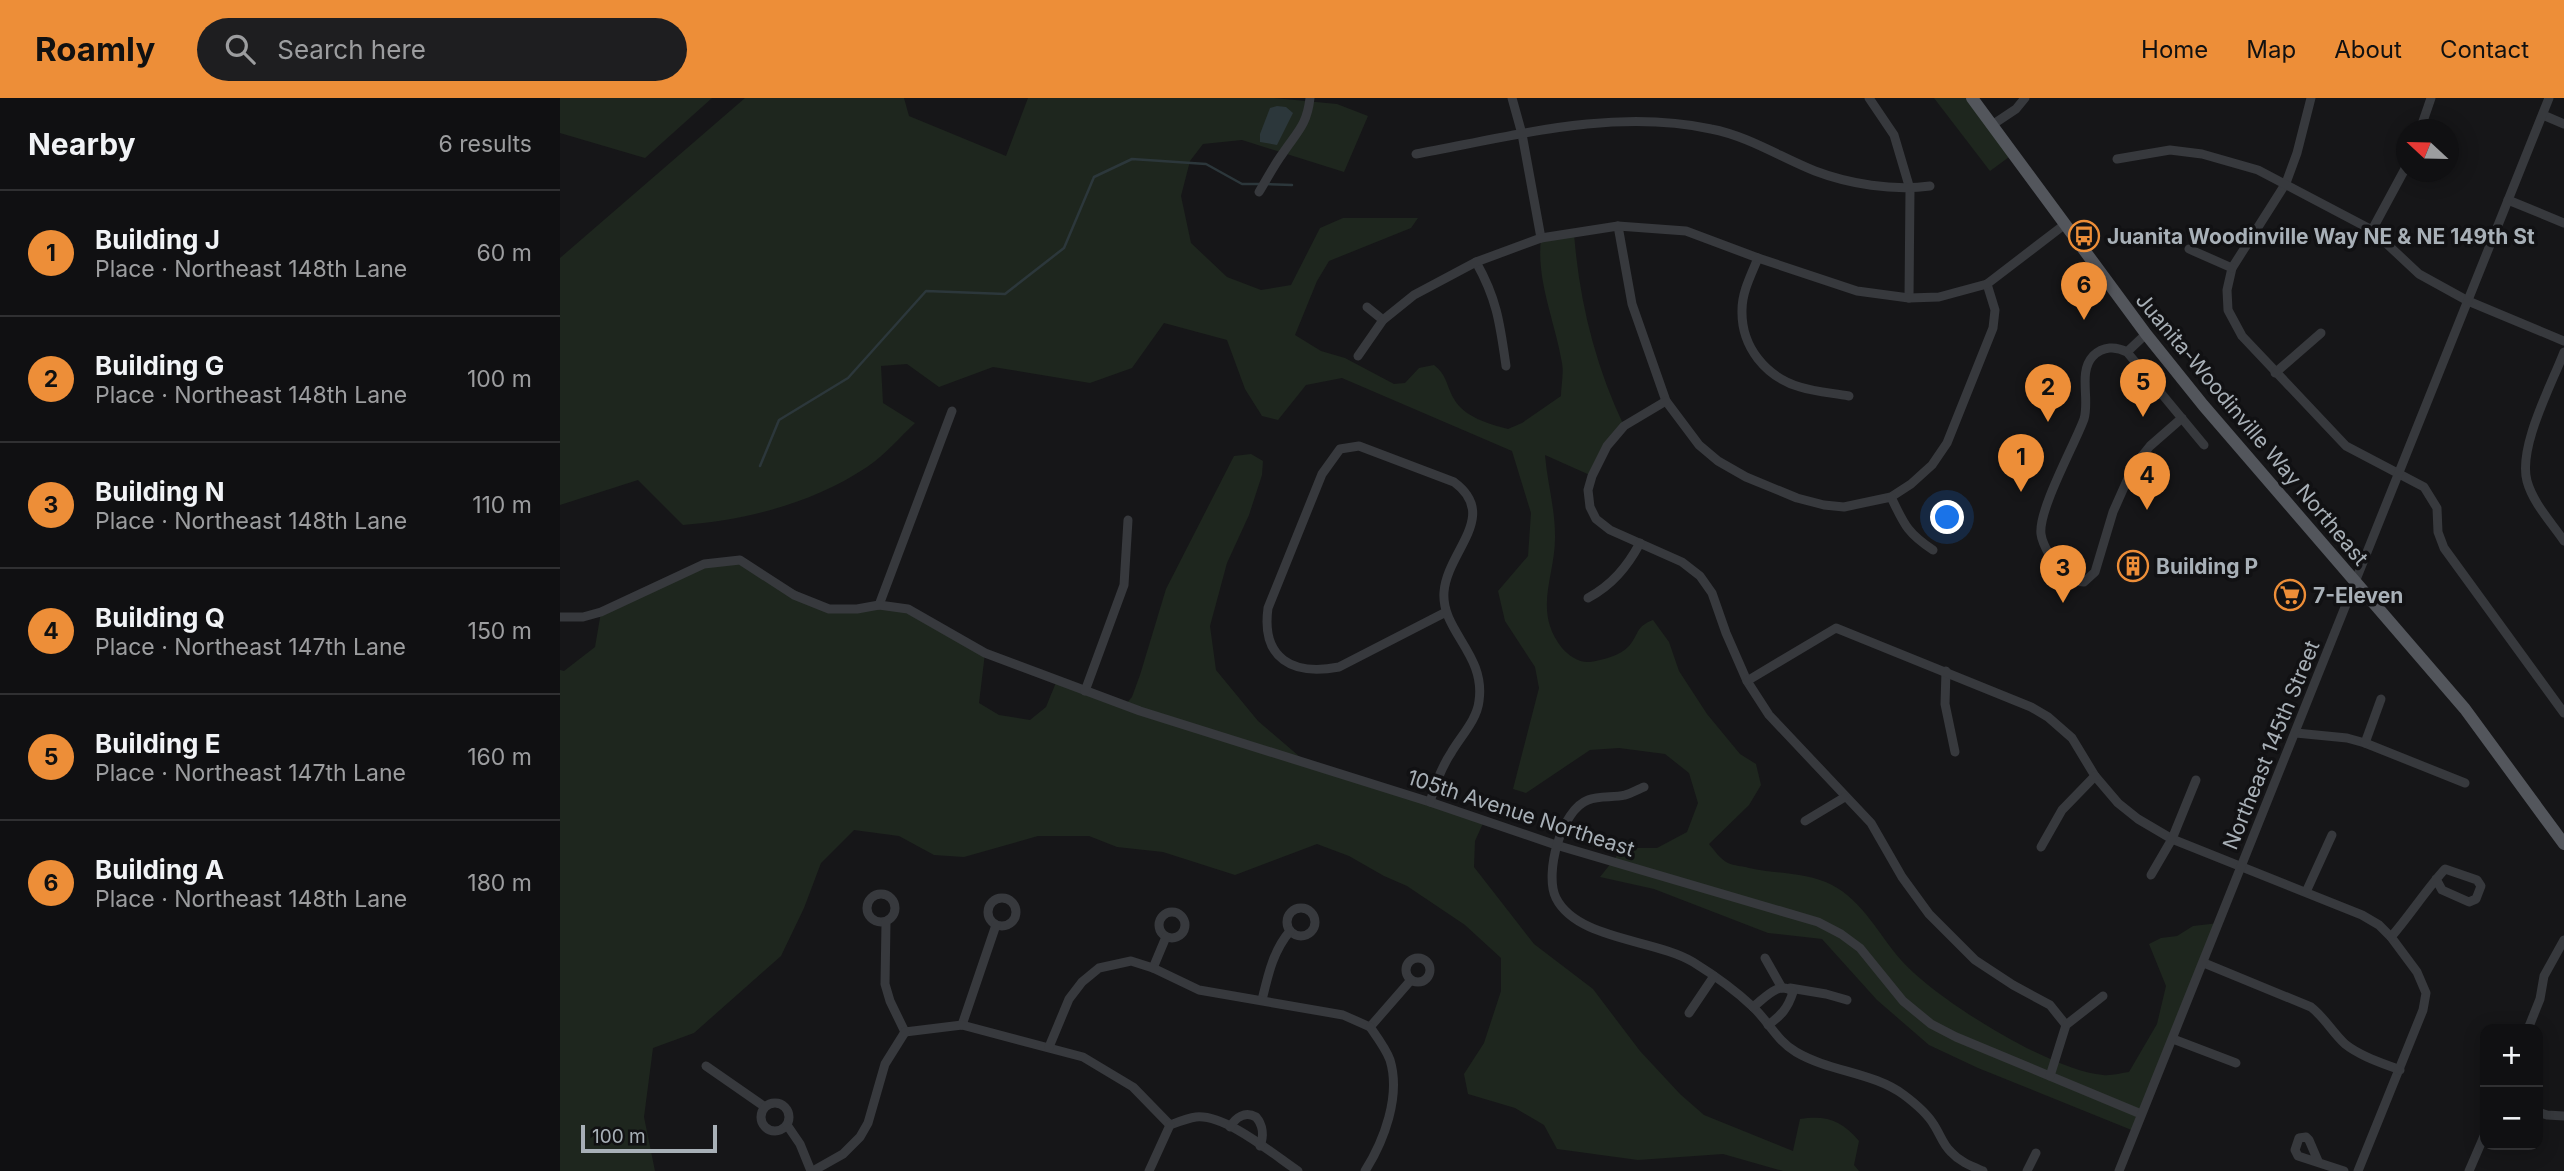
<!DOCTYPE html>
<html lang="en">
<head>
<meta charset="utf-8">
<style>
	:root { --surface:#101012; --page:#1e1e20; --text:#f1f3f6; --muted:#9c9d9f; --line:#303032; --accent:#ed8e38 }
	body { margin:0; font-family:Inter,sans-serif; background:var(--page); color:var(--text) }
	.controls { position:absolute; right:21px; bottom:21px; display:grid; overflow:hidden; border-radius:14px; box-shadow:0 4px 18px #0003 }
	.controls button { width:63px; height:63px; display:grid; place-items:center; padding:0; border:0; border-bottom:2px solid var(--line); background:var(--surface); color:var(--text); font:35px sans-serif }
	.compass { position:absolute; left:1836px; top:21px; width:63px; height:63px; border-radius:50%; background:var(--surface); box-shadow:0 4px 18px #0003; rotate:292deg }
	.scale { position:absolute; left:21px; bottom:18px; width:136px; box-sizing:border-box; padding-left:7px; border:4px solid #a8b0b7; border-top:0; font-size:19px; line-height:24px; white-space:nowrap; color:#a8b0b7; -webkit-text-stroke:5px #111113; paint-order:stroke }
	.you { position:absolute; left:1388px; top:420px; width:24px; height:24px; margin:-18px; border:5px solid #fff; border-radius:50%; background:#1a73e8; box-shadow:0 0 0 10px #1a73e833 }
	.badge { display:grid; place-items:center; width:46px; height:46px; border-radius:50%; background:var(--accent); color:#111; font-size:23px; font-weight:700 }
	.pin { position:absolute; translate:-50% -58px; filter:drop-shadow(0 2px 4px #0008) }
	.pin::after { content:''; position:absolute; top:37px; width:24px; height:21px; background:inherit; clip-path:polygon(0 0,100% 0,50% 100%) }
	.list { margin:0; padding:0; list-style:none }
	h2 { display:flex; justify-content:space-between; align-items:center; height:91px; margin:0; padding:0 28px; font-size:30px }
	h2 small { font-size:23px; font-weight:400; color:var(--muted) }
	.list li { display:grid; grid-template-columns:46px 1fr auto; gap:21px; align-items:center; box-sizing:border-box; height:126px; padding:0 28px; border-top:2px solid var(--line) }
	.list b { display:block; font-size:26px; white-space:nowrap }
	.list p { margin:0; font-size:23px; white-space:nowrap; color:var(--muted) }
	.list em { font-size:23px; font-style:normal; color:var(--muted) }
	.icon { flex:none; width:38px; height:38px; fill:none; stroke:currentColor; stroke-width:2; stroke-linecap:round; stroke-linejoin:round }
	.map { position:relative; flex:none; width:2004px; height:1073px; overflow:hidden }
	header { display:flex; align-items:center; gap:42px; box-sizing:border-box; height:98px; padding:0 35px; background:var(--accent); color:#111 }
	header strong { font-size:33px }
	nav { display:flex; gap:38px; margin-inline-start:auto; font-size:24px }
	.search { width:490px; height:63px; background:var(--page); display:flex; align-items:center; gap:18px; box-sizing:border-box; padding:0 24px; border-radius:38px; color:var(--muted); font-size:26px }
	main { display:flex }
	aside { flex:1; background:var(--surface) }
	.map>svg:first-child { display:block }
	.green { fill:#1e261e }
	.water { fill:#2c373b }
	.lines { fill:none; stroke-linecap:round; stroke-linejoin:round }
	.stream { stroke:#2c373b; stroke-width:2.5 }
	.minor { stroke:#37393d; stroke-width:9 }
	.major { stroke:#53565c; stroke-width:12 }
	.labels { text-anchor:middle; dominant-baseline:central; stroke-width:7; stroke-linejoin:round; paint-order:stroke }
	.poi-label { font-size:21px; font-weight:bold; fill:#a8b0b7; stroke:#111113; text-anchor:start }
	.street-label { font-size:21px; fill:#a8b0b7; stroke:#111113 }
</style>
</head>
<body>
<header>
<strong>Roamly</strong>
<div class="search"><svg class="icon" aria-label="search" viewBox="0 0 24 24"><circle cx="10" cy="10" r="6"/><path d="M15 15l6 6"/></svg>Search here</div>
<nav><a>Home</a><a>Map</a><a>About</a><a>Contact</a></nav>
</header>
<main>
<aside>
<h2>Nearby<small>6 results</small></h2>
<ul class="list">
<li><span class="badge">1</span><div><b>Building J</b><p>Place · Northeast 148th Lane</p></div><em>60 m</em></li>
<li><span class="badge">2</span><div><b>Building G</b><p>Place · Northeast 148th Lane</p></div><em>100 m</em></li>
<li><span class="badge">3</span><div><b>Building N</b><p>Place · Northeast 148th Lane</p></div><em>110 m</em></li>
<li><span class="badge">4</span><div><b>Building Q</b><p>Place · Northeast 147th Lane</p></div><em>150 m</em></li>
<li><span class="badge">5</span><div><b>Building E</b><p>Place · Northeast 147th Lane</p></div><em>160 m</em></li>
<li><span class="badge">6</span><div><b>Building A</b><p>Place · Northeast 148th Lane</p></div><em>180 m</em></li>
</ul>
</aside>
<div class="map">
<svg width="2004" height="1073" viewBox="0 0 2004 1073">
	<rect width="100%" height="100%" fill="#161618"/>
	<!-- green -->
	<g class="green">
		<polygon points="0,0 152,0 85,60 0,35"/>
		<path d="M185 0H344L349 18 446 58 468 0H714L777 6 808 18 784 74 682 42 643 46 630 63 621 98 631 145 667 179 701 192 731 187 760 130 783 120H858L851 130 769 163 757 183 735 237 761 253 785 260 834 286 845 285 859 270 874 267C887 277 886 287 894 301 904 319 929 326 948 331L962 325 1001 298C1001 288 1004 275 1002 265 995 223 976 183 981 140L1014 135C1019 202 1035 267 1064 328L1032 378 985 357C987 383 995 410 995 437 996 478 972 512 1002 550 1009 558 1019 565 1030 564 1042 562 1060 558 1069 548 1080 535 1075 529 1093 522L1109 544 1119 573 1147 616 1180 656 1196 666 1201 687 1189 707 1149 746C1154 752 1161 762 1168 765 1174 768 1183 768 1189 770 1216 776 1247 774 1272 787 1303 803 1319 837 1341 862 1375 901 1491 973 1543 977 1551 978 1561 975 1569 974L1597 926 1606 888 1589 846 1601 840 1617 838 1633 828 1659 825 1574 1033 1418 970 1369 947 1317 902 1262 841 1208 835 1094 791 1040 779 1063 750H1097L1127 734 1138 705 1129 675 1105 656 1059 650 1030 652 966 695 953 691 979 590 975 569 945 523 938 493 968 458 971 415 952 353 782 280 746 287 718 322 702 318 685 291 667 242 604 225 572 270 530 285 433 269 379 289 347 266 321 268 323 305 355 325C340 339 325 357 307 369 253 405 187 422 123 427L78 382 0 407V160Z"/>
		<polygon points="1374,0 1412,0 1449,59 1430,73"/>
		<path d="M691 356 703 363 702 377 689 417 667 465 650 528 656 572 698 623 747 665 924 723 915 743 914 769 974 846 1033 891 1080 953 1120 996 1144 1017 1233 1053 1240 1021C1267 1017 1282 1023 1299 1043L1294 1067 1299 1073H1223L1163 1056 1078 1062 997 1051 984 1027 955 1010 908 996 904 976 924 945 941 893V860L905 827 847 788 824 778 789 758 757 746 675 777 603 754 557 749 529 738H478L404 759 374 757 339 738 294 732 261 765 244 810 221 858 134 935 93 950 84 1019 95 1073H0V572L4 573 35 549 41 514 144 466 180 462 269 511H348L425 555 419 605 439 617 470 622 486 609 497 582 565 607 572 599 580 577 606 491 674 358Z"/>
	</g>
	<!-- water -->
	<polygon class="water" points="717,8 726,9 733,15 717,47 700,44 700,36 710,10"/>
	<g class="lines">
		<!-- stream -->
		<g class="stream">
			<polyline points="706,86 732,87"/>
			<polyline points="200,368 219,322 288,280 366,193 445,196 504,150 534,79 572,61 646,66 682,86 700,86"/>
		</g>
		<!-- minor -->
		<g class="minor">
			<polyline points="952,0 962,36 981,140"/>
			<polyline points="1309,0 1334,37 1350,91 1349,200"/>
			<polyline points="1751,0 1737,55 1726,85 1672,170 1667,192 1668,212 1682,238 1786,348 1864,389 1877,410 1878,434 1884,450 2004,615"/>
			<polyline points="1983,17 2004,26"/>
			<polyline points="1432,27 1456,11 1465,0"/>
			<polyline points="1860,32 1871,0"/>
			<path d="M856 56C953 38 1053 10 1151 31 1188 38 1220 59 1255 73 1289 86 1333 93 1370 88"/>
			<polyline points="1557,61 1610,52 1642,56 1698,72 1812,132 1859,176 1908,203 2004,243"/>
			<path d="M699 94C707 81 714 67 723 55 737 34 747 27 750 0"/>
			<polyline points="1948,102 2004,125"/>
			<polyline points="1058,128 1072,206 1106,303 1139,347 1158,363 1186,379 1237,400 1264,407 1284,409 1331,399 1351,386 1372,367 1387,345 1433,230 1435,212 1427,186"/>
			<polyline points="1812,132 1846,69"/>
			<polyline points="1629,151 1672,170"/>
			<path d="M1198 160C1191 177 1182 194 1182 212 1181 249 1206 279 1240 289 1256 294 1273 295 1289 298"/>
			<path d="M916 164C937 201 940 226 946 268"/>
			<polyline points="807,209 823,222"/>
			<polyline points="1567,254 1586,236"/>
			<path d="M2004 254C1991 288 1958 349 1967 383 1973 405 1991 424 2004 443"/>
			<polyline points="798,258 823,222 854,197 916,164 981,140 1058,128 1126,133 1198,160 1297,193 1349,200 1379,199 1427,186 1504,127"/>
			<polyline points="1715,275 1761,235"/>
			<polyline points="1106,303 1064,328 1047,348 1032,378 1028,392 1030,409 1036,421 1050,432 1122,464 1140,478 1152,495 1166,535 1187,583 1209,617 1311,725 1342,779 1369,816 1415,862 1453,887 1490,907 1506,927"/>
			<path d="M1622 320 1590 348 1573 369 1553 414 1535 474 1524 484C1510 483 1501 476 1494 465 1489 456 1482 446 1481 436 1478 412 1515 346 1524 321 1530 301 1518 274 1533 258 1543 248 1556 248 1567 254L1644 347"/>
			<path d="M1331 399C1344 426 1347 435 1373 452"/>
			<path d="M1028 500C1052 487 1067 469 1080 445"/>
			<polyline points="319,507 392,313"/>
			<polyline points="0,519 23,519 41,514 144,466 180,462 234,497 269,511 297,511 319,507 348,511 425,555 580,613 870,704 996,747 1258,824 1281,836 1300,850 1343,903 1371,926 1396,939 1581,1016"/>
			<polyline points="1386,573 1385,606 1395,654"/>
			<polyline points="1187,583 1276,530 1471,609 1488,619 1512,640 1535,678 1558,705 1578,721 1612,741 1802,817 1819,827 1831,839 1857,874 1866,895 1863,912 1798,1073"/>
			<polyline points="525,593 564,487 568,422"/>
			<polyline points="1736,635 1787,640 1805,645 1905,685"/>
			<polyline points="1805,645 1821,601"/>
			<path d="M1084 689C1078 691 1071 696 1065 697 1053 700 1040 697 1028 702 1001 712 984 776 996 800 1017 842 1095 841 1133 864 1154 877 1175 892 1193 909 1209 924 1217 943 1236 954 1270 974 1313 974 1344 997 1356 1006 1367 1015 1374 1027 1380 1036 1383 1047 1391 1054 1400 1064 1411 1068 1423 1073"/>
			<path d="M870 704C875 687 881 670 891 655 900 639 917 622 919 603 926 556 881 533 884 494 887 453 940 418 894 384L799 348 780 351 762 376 708 510C701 561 733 578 779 569L886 514"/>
			<polyline points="1245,723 1285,699"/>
			<polyline points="1481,749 1502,712 1535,678"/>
			<polyline points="1591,777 1612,741 1636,682"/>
			<polyline points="1746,794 1772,737"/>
			<circle cx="321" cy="810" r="14"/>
			<circle cx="442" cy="814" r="14"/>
			<circle cx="741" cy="824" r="14"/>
			<circle cx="612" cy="827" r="13"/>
			<polyline points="326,824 325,886 330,903 345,934"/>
			<path d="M1831 839C1850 817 1866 792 1885 771L1917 782 1921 788 1916 801 1909 804 1882 792 1876 781"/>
			<circle cx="858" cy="872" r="12"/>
			<polyline points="1205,860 1222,890"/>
			<path d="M1644 865 1751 909C1765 920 1772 934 1785 946 1800 958 1822 965 1840 972"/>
			<polyline points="593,870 606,839"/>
			<polyline points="1230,890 1266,896 1287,902"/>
			<path d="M702 902C708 877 713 853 730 833"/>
			<path d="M1193 909C1205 900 1219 882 1233 894 1228 910 1221 918 1208 927"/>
			<polyline points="1129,915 1154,878"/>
			<polyline points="402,927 436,827"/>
			<polyline points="810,929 851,882"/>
			<polyline points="1968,931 1980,901 1984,878 2004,842"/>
			<path d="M345 934 402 927 523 959 573 989 610 1027C618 1024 628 1020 636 1019 666 1016 714 1057 738 1073"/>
			<polyline points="1613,941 1676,965"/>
			<polyline points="489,949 509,901 522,884 539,870 571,863 593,870 639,892 783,917 810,929"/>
			<polyline points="146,968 205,1009"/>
			<polyline points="1490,978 1506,927 1543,898"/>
			<circle cx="215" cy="1019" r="14"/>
			<polyline points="1978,1014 1987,1017 2004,1018"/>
			<polyline points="227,1027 240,1046 251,1073"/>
			<path d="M670 1029C676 1019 685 1013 696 1019 703 1027 704 1038 700 1048"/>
			<polyline points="1758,1063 1749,1042 1746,1039 1739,1040 1735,1052 1738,1058 1784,1073"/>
			<polyline points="253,1073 283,1056 300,1039 308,1025 325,966 345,934"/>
			<polyline points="589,1073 610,1027"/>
			<path d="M805 1073C824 1043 841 998 830 962 826 951 817 939 810 929"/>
			<polyline points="1467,1073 1476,1055"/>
			<polyline points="1559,1073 1989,0"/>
			<polyline points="1909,1073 1925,1036"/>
		</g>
		<!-- major -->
		<polyline class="major" points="1412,0 1586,236 1643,307 1905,611 2004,746"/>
	</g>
	<!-- icons -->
	<defs>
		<g id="bus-ring" transform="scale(1.575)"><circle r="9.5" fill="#111113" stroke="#ed8e38" stroke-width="1.5"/><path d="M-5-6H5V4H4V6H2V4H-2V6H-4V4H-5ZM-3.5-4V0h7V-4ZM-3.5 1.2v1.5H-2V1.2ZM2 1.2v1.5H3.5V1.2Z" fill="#ed8e38"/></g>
		<g id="building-ring" transform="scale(1.575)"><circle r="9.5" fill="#111113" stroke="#ed8e38" stroke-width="1.5"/><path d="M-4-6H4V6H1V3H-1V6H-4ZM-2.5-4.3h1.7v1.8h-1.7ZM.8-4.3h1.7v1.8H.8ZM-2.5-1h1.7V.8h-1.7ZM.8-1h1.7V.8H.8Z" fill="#ed8e38"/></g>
		<g id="supermarket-ring" transform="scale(1.575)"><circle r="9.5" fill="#111113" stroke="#ed8e38" stroke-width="1.5"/><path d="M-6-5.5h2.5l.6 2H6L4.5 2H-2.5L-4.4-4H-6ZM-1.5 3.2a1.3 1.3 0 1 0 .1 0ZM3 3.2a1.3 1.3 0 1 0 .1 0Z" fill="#ed8e38"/></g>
	</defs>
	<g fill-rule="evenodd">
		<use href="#bus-ring" x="1524" y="138"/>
		<use href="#building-ring" x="1573" y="468"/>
		<use href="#supermarket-ring" x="1730" y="497"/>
	</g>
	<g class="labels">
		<!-- poi labels -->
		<g class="poi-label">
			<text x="1547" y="138">Juanita Woodinville Way NE &amp; NE 149th St</text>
			<text x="1596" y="468">Building P</text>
			<text x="1753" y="497">7-Eleven</text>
		</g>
		<!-- street labels -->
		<g class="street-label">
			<text transform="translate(1692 331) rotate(50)">Juanita-Woodinville Way Northeast</text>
			<text transform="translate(1711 647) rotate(-68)">Northeast 145th Street</text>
			<text transform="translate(961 715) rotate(18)">105th Avenue Northeast</text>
		</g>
	</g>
</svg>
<div class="controls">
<button>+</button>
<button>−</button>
</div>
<svg class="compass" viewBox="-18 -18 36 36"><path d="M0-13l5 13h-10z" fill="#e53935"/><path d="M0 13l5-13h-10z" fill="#9c9d9f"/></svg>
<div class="scale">100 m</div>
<div class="you"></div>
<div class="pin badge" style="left:1461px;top:394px">1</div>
<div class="pin badge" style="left:1488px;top:324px">2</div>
<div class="pin badge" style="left:1503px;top:505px">3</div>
<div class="pin badge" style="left:1587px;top:412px">4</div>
<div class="pin badge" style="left:1583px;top:319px">5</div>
<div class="pin badge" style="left:1524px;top:222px">6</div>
</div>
</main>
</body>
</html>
